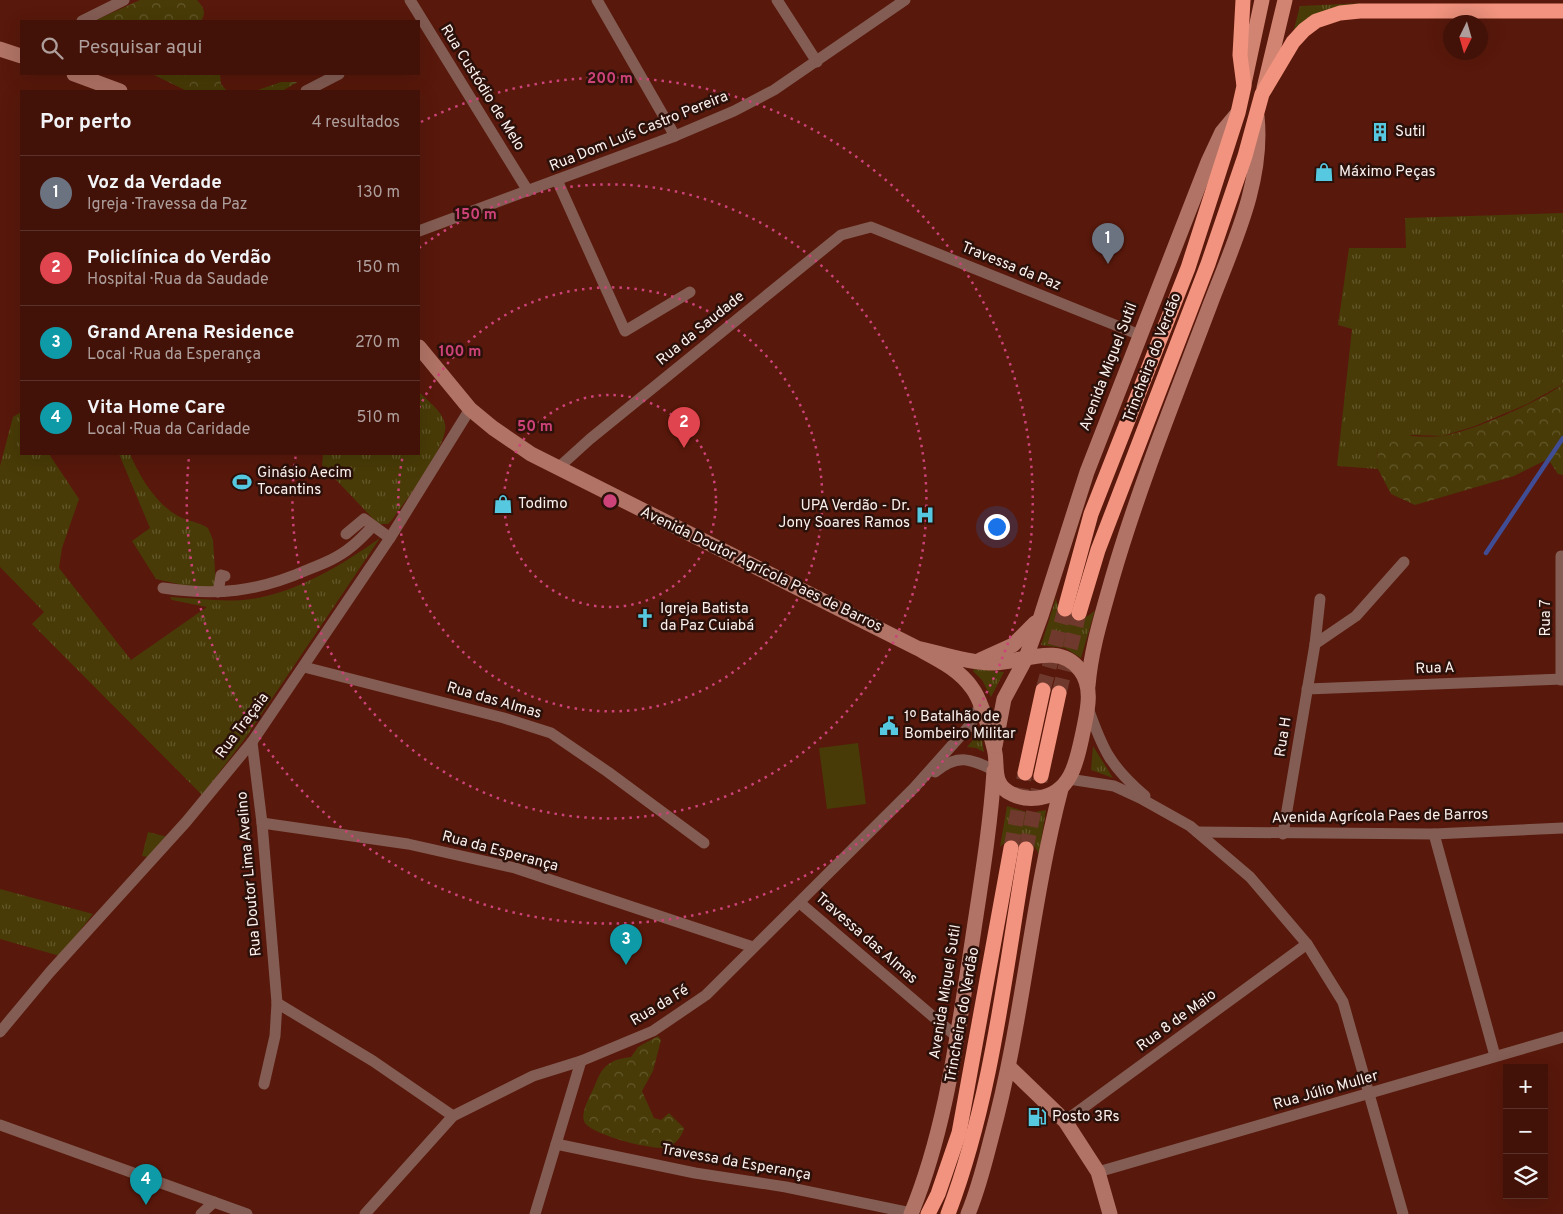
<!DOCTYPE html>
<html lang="pt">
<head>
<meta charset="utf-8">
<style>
	:root { --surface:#421208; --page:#491b12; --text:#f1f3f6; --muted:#ae9e9c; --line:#5a3229; --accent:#ea580c }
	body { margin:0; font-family:Overpass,sans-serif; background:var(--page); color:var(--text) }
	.controls { position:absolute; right:15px; bottom:15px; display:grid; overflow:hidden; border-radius:0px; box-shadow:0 5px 20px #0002 }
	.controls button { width:45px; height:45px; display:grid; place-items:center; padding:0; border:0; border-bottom:1px solid var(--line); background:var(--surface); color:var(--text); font:25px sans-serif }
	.compass { position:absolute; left:1443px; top:15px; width:45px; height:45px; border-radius:50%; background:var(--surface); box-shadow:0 5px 20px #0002; rotate:185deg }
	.you { position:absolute; left:996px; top:526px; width:18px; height:18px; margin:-12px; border:4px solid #fff; border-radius:50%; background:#1a73e8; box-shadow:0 0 0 8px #1a73e833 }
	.badge { display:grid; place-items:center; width:32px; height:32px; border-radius:50%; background:var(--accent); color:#fff; font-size:16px; font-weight:700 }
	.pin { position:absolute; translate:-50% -41px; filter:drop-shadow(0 1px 2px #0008) }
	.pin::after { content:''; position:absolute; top:26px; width:18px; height:15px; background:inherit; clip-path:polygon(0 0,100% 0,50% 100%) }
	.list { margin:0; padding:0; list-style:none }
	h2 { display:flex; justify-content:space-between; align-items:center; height:65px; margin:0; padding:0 20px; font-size:21px }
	h2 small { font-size:16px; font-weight:400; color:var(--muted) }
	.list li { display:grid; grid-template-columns:32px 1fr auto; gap:15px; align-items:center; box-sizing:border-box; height:75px; padding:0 20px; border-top:1px solid var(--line) }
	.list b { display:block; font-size:19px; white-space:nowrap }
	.list p { margin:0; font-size:16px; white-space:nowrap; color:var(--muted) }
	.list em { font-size:16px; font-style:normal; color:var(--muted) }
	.icon { flex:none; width:28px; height:28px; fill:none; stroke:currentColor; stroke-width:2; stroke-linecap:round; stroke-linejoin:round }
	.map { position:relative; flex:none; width:1563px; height:1214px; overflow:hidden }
	.search { position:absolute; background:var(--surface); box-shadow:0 5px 20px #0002; left:20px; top:20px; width:400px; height:55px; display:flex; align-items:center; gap:12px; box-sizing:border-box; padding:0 18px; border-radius:0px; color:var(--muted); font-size:19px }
	.panel { position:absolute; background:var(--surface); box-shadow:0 5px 20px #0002; left:20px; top:90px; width:400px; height:365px; border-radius:0px }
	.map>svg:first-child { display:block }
	.grass { fill:url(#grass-tufts) }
	.forest { fill:url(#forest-crowns) }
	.pitch { fill:#483b07 }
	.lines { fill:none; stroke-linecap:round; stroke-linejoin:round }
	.stream { stroke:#404c94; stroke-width:4.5 }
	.highway-tunnel { stroke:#70392d; stroke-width:15; stroke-dasharray:15 8; stroke-linecap:butt }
	.street { stroke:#835c53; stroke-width:11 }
	.secondary { stroke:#b07365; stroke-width:15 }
	.primary { stroke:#d28472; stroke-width:15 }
	.highway { stroke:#f1937e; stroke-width:15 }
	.ring { fill:none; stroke:#cd4379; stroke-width:2.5; stroke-dasharray:2.5 5 }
	.labels { text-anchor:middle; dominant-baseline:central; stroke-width:5; stroke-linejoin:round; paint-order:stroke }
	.street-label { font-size:15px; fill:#faf1ef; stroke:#2c100a }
	.poi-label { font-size:15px; fill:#faf1ef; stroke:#2c100a; text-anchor:start }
	.centre { fill:#cd4379; stroke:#2c100a; stroke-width:2.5 }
	.ring-label { font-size:15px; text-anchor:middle; font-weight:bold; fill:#cd4379; stroke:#2c100a; stroke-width:5; stroke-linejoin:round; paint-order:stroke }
</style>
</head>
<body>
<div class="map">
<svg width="1563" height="1214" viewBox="0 0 1563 1214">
	<defs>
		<pattern id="grass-tufts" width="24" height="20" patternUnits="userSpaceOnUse" patternTransform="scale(1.25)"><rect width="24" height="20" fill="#483b07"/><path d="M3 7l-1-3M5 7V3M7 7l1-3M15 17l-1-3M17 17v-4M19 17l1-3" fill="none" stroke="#63582b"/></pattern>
		<pattern id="forest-crowns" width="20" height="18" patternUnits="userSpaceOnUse" patternTransform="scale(1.25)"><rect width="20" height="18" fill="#483b07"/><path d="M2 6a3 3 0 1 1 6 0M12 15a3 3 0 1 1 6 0" fill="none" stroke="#63582b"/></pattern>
	</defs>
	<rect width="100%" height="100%" fill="#58180b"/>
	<!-- grass -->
	<g class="grass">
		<polygon points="1364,3 1344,6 1295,31 1294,29 1300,6"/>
		<polygon points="1563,213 1563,384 1527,404 1475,426 1443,436 1412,435 1377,446 1378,469 1337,466 1352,329 1338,325 1349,248 1406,248 1405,218"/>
		<path d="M419 392C428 401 442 411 445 424 450 443 404 503 392 520L388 524H378L322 465 323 454H419Z"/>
		<path d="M21 412V454H49L79 499 62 548 59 568 131 660 207 607 172 600 170 597C194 598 219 602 243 600 291 596 341 566 380 538L244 740 202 795 32 624 44 612 0 567V466L13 417Z"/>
		<path d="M119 454H130C140 477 155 503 178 516 188 521 199 522 208 528L213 540 216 586 190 592 178 584 156 579 132 541 150 528Z"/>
		<polygon points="1548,459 1563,459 1563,475 1558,474"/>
		<path d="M1056 598C1058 620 1082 625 1095 610L1081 658 1065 648 1041 645Z"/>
		<polygon points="974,669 1004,672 991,697 982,680 973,671"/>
		<polygon points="979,733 981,733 984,752 976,748 967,747"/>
		<polygon points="1093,746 1113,778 1091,770"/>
		<path d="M1007 806 1030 813 1046 810 1039 854C1031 837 1014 833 1000 847Z"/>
		<polygon points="148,832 168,837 148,857 142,856"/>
		<polygon points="0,889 93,914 60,956 0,939"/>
	</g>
	<!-- forest -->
	<g class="forest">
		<path d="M140 0H197C203 7 207 12 201 21H94Z"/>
		<polygon points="152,74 220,74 221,84 227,91 187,91"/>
		<polygon points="281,82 298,82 282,91 255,91"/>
		<path d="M1563 384V459H1548L1514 476 1415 505 1391 494 1378 469 1377 446 1388 435C1406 435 1425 438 1443 436 1471 432 1541 401 1563 384Z"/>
		<path d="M658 1036 661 1040 653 1071 642 1091 654 1118 661 1120 669 1113 684 1128C682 1136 676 1144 668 1147 657 1152 587 1134 584 1121 581 1110 591 1095 595 1085 603 1065 609 1060 631 1057L638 1047Z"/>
	</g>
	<!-- pitch -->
	<polygon class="pitch" points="858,743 866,804 827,809 819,748"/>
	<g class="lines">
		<!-- stream -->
		<polyline class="stream" points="1486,553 1563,438"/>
		<!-- highway-tunnel -->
		<g class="highway-tunnel">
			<polyline points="1043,690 1065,609"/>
			<polyline points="1059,693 1079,613"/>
			<polyline points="1011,848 1025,773"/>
			<polyline points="1026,849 1041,776"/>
		</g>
		<!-- street -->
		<g class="street">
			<polyline points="410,0 528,191"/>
			<polyline points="597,0 675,136"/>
			<polyline points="777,0 817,62"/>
			<polyline points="82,21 124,0"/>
			<polyline points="306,91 339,74"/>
			<polyline points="557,180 625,331 690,292"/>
			<polyline points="419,231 675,136 734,111 774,90 905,0"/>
			<polyline points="558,468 590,439 841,235 871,227 1140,335"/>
			<polyline points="346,534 364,519 390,538"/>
			<polyline points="1561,556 1561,680"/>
			<path d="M163 588C217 596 257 592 307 570 322 564 338 558 351 547 359 541 366 533 373 526"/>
			<polyline points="218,592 221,575 225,576"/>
			<polyline points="1315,644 1356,616 1404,562"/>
			<polyline points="304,667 504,718 551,733 608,772 704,843"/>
			<polyline points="1307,689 1563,679"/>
			<path d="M1088 708C1103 750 1110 766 1145 796"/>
			<polyline points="252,742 262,823 277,1003 275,1036 264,1084"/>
			<path d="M935 772C958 753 970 759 994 770"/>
			<polyline points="1069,779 1114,786 1140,798 1190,826 1250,877 1307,944 1343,1002 1403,1214"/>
			<polyline points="262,823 408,844 515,868 753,947"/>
			<polyline points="1197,832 1434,834 1563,828"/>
			<polyline points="1283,834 1315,644 1320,599"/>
			<polyline points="1434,834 1495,1056"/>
			<polyline points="800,903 957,1037"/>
			<polyline points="277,1003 373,1061 453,1116"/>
			<polyline points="0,1032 50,972 186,822 252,742 390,538 470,409"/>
			<polyline points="1065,1121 1307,944"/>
			<polyline points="0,1125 247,1214"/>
			<polyline points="556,1144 695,1173 786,1187 911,1213"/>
			<polyline points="1098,1172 1563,1037"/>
			<polyline points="201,1214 214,1202"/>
			<polyline points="365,1214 453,1116 533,1076 581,1061 653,1031 706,995 914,788 971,724 980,705"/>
			<polyline points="535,1214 581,1061"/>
		</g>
		<!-- secondary -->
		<g class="secondary">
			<polyline points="0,49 21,56"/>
			<polyline points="74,74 120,91"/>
			<path d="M419 347 470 409 493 428 531 454 917 648C937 659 959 669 972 688 982 701 990 732 994 748 999 765 990 784 1012 794 1020 798 1030 799 1038 798 1072 794 1077 760 1083 732 1087 712 1094 688 1080 670 1058 640 1018 665 988 663 964 662 940 653 917 648"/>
			<polyline points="980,660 1013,645 1035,623"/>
			<path d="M1088 686C1091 649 1102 615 1112 579 1139 486 1176 395 1210 305 1233 244 1264 182 1257 116"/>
			<polyline points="995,746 1004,699 1025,660 1041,616 1087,472 1208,162 1222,132 1237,114"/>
			<polyline points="1009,1067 1065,1121 1098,1172 1110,1214"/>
			<path d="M911 1214C945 1131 956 1044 970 956 979 894 990 833 994 771"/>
			<path d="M968 1214C979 1188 985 1162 992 1135 1023 1021 1031 903 1061 789"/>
		</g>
		<!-- primary -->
		<g class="primary">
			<polyline points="1244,84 1262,0"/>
			<polyline points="1264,88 1285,0"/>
		</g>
		<!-- highway -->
		<g class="highway">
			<polyline points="1065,609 1091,514 1188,268 1238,113 1244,86 1240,55 1243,0"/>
			<polyline points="1079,613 1098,550 1208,264 1245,156 1262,94 1293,42 1304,30 1316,21 1340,13 1360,11 1563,11"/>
			<polyline points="1025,773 1043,690"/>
			<polyline points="1041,776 1059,693"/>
			<polyline points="928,1214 938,1194 959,1133 1011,848"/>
			<path d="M948 1214C992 1098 1005 971 1026 849"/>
		</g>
	</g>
	<!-- distance rings -->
	<g class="ring">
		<circle cx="610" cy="501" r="106"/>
		<path d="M419 408A212 212 0 1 1 403 455"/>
		<path d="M419 248A317 317 0 1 1 296 454"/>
		<path d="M421 122A423 423 0 1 1 189 457"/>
	</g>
	<!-- icons -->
	<defs>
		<g id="building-bare" transform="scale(1.5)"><path d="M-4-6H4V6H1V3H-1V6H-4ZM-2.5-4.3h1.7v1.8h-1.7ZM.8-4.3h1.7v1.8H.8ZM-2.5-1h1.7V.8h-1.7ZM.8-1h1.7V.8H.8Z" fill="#56c9e1" stroke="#2c100a" stroke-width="2.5" paint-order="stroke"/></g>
		<g id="shop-bare" transform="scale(1.5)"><path d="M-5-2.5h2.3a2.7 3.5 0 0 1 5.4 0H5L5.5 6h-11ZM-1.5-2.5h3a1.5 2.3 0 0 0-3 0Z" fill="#56c9e1" stroke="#2c100a" stroke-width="2.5" paint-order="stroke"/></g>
		<g id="stadium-bare" transform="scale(1.5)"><path d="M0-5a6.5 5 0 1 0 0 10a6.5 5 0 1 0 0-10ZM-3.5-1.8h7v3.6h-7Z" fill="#56c9e1" stroke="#2c100a" stroke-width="2.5" paint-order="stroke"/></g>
		<g id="hospital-bare" transform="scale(1.5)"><path d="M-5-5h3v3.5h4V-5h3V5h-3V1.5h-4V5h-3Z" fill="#56c9e1" stroke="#2c100a" stroke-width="2.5" paint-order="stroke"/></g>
		<g id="church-bare" transform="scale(1.5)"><path d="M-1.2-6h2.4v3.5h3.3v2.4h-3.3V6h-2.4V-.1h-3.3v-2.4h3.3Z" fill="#56c9e1" stroke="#2c100a" stroke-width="2.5" paint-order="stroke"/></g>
		<g id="civic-bare" transform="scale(1.5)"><path d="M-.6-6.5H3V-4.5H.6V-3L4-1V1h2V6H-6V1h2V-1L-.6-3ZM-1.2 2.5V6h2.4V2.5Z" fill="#56c9e1" stroke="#2c100a" stroke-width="2.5" paint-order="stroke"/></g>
		<g id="fuel-bare" transform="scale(1.5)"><path d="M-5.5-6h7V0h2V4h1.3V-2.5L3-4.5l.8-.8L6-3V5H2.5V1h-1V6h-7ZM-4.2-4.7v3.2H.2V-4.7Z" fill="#56c9e1" stroke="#2c100a" stroke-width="2.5" paint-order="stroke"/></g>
	</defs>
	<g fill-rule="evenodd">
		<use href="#building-bare" x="1380" y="132"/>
		<use href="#shop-bare" x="1324" y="172"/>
		<use href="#stadium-bare" x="242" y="482"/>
		<use href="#shop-bare" x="503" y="504"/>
		<use href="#hospital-bare" x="925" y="515"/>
		<use href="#church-bare" x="645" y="618"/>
		<use href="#civic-bare" x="889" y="726"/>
		<use href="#fuel-bare" x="1037" y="1117"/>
	</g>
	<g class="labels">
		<!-- street labels -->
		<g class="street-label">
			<text transform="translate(482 88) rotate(58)">Rua Custódio de Melo</text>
			<text transform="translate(639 132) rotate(-22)">Rua Dom Luís Castro Pereira</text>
			<text transform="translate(1011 267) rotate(22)">Travessa da Paz</text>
			<text transform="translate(701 329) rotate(-39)">Rua da Saudade</text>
			<text transform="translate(1153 358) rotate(-69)">Trincheira do Verdão</text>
			<text transform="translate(1109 367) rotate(-69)">Avenida Miguel Sutil</text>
			<text transform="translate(761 570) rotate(26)">Avenida Doutor Agrícola Paes de Barros</text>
			<text transform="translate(1546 618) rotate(-90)">Rua 7</text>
			<text transform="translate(1435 669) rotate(-2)">Rua A</text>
			<text transform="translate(494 701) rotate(16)">Rua das Almas</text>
			<text transform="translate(243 726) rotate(-53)">Rua Traçaia</text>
			<text transform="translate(1284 737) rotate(-81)">Rua H</text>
			<text transform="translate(1380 817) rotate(-1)">Avenida Agrícola Paes de Barros</text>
			<text transform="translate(500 852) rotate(15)">Rua da Esperança</text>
			<text transform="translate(250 874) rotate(-95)">Rua Doutor Lima Avelino</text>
			<text transform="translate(866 939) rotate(41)">Travessa das Almas</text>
			<text transform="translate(946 992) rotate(-81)">Avenida Miguel Sutil</text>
			<text transform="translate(660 1006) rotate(-31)">Rua da Fé</text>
			<text transform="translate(963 1015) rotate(-80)">Trincheira do Verdão</text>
			<text transform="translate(1177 1021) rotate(-36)">Rua 8 de Maio</text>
			<text transform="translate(1326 1091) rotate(-16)">Rua Júlio Muller</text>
			<text transform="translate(736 1163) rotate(10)">Travessa da Esperança</text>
		</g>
		<!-- poi labels -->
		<g class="poi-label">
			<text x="1395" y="132">Sutil</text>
			<text x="1339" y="172">Máximo Peças</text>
			<text x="257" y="473">Ginásio Aecim<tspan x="257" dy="17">Tocantins</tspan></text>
			<text x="518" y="504">Todimo</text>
			<text x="910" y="506" text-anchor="end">UPA Verdão - Dr.<tspan x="910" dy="17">Jony Soares Ramos</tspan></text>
			<text x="660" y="609">Igreja Batista<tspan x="660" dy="17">da Paz Cuiabá</tspan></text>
			<text x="904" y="717">1º Batalhão de<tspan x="904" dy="17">Bombeiro Militar</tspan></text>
			<text x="1052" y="1117">Posto 3Rs</text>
		</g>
	</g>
	<circle cx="610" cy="501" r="8" class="centre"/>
	<g class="ring-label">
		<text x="610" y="83">200 m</text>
		<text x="476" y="219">150 m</text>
		<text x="460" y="356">100 m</text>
		<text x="535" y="431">50 m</text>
	</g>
</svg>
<div class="controls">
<button>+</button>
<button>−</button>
<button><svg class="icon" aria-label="layers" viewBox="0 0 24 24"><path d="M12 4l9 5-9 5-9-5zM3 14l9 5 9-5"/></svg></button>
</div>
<svg class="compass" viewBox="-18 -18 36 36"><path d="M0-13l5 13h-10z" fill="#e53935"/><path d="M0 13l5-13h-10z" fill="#ae9e9c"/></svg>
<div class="you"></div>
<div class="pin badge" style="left:1108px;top:264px;background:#6b7280">1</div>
<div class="pin badge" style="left:684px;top:448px;background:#e0444e">2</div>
<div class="pin badge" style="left:626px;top:965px;background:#0f9aa8">3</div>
<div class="pin badge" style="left:146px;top:1205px;background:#0f9aa8">4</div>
<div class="search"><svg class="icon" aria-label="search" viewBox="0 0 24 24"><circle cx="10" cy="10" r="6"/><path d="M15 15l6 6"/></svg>Pesquisar aqui</div>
<section class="panel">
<h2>Por perto<small>4 resultados</small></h2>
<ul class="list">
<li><span class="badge" style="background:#6b7280">1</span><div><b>Voz da Verdade</b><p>Igreja · Travessa da Paz</p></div><em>130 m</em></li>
<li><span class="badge" style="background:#e0444e">2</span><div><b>Policlínica do Verdão</b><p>Hospital · Rua da Saudade</p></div><em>150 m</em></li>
<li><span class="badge" style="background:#0f9aa8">3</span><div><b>Grand Arena Residence</b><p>Local · Rua da Esperança</p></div><em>270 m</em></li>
<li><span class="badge" style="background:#0f9aa8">4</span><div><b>Vita Home Care</b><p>Local · Rua da Caridade</p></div><em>510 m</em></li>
</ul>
</section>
</div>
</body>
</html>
